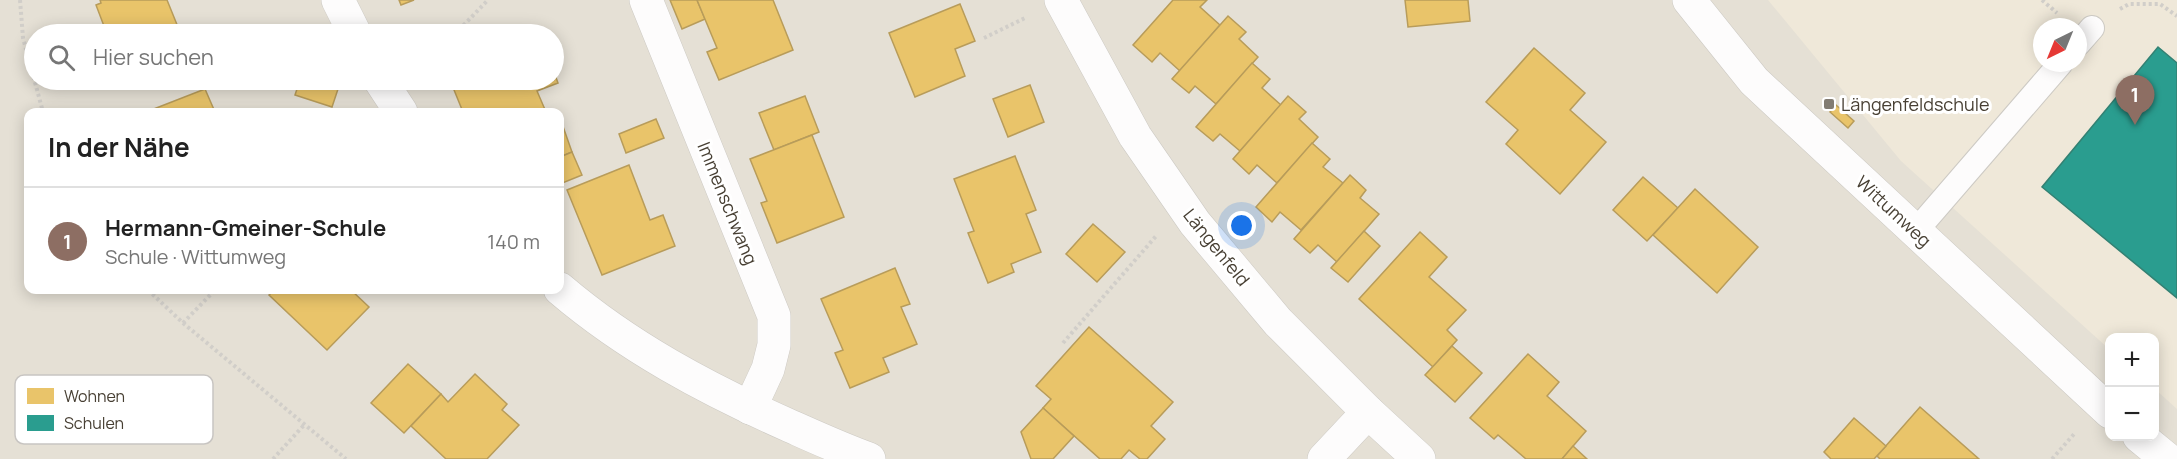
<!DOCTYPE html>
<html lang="de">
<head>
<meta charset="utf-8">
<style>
	:root { --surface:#fff; --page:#f2f2f2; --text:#222; --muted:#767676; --line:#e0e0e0; --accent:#111827 }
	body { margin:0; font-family:Manrope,sans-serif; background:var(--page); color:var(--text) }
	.controls { position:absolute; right:18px; bottom:18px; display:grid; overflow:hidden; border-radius:12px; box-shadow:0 3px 15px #0003 }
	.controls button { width:54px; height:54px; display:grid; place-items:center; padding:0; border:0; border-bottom:2px solid var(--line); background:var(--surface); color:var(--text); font:30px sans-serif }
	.compass { position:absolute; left:2033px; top:18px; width:54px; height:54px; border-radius:50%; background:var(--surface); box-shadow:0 3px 15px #0003; rotate:223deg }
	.you { position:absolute; left:1242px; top:226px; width:21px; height:21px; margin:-15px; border:4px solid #fff; border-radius:50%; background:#1a73e8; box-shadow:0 0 0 9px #1a73e833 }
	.badge { display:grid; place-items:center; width:39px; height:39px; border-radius:50%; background:var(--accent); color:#fff; font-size:20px; font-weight:700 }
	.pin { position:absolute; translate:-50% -50px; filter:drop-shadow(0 2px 3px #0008) }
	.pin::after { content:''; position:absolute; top:32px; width:21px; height:18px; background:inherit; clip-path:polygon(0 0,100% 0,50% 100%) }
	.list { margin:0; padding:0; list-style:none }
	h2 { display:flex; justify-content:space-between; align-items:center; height:78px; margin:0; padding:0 24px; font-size:26px }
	h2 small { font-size:20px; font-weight:400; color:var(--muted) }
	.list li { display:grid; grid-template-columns:39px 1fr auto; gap:18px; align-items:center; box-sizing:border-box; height:108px; padding:0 24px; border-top:2px solid var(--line) }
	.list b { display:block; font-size:22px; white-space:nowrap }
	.list p { margin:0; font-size:20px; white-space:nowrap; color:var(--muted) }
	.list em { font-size:20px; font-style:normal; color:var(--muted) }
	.icon { flex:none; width:33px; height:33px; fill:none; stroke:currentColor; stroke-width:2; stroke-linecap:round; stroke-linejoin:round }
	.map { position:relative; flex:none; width:2177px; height:459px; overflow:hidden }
	.search { position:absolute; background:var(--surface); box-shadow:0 3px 15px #0003; left:24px; top:24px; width:540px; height:66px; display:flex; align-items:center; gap:15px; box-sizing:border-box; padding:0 21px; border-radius:33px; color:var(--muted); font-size:22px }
	.panel { position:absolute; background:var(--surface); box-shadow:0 3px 15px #0003; left:24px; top:108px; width:540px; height:186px; border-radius:12px }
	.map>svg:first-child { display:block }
	.residential { fill:#e5e0d5; fill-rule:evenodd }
	.education { fill:#efe8d9; fill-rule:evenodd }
	.homes { fill:#e9c46a; stroke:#b89c5a; stroke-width:1.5 }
	.schools { fill:#2a9d8f; stroke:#338173; stroke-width:1.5 }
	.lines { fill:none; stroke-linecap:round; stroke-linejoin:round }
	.lane-casing { stroke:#cdcac4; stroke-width:26 }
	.street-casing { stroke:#cdcac4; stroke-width:34 }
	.path { stroke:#d1cec9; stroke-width:4; stroke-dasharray:3 3; stroke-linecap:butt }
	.lane { stroke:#fdfcfc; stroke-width:24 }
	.street { stroke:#fdfcfc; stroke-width:33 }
	.poi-dot { fill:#827c72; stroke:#fff; stroke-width:2 }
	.labels { text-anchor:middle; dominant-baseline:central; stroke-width:6; stroke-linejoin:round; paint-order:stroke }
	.poi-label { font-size:18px; fill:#473f33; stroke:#fff; text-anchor:start }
	.street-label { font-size:18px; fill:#473f33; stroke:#fff }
	.key { fill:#fff; stroke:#c8c5c2; stroke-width:1.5 }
	.key-label { font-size:16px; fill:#473f33 }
</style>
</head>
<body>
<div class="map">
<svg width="2177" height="459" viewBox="0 0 2177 459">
	<rect width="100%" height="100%" fill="#f0eee8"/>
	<!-- residential -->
	<path class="residential" d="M0 0H2177V459H0ZM2042 27H2078V63H2042ZM34 34H554V80H34ZM28 112H560V290H28ZM2110 338H2154V436H2110Z"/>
	<!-- education -->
	<path class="education" d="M1768 0H2177V409L2155 389 2154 338H2110L2109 349 1901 161ZM2042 27H2078V63H2042Z"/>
	<!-- homes -->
	<g class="homes">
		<polygon points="100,0 167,0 180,32 174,34 107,34 96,5 101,3"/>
		<polygon points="399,0 414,0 401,5"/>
		<polygon points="670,0 697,0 705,19 682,29"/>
		<polygon points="697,0 773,0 793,50 719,80 707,52 717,48"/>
		<polygon points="1173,0 1207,0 1200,7 1220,25 1180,71 1160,53 1152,62 1133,45"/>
		<polygon points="1405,0 1468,0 1470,21 1408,27"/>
		<polygon points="960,4 975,41 955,49 965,76 915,97 889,33"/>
		<polygon points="1228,16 1246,32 1239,39 1258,57 1216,104 1195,86 1189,93 1172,79"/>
		<polygon points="1534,48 1585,93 1570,110 1606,142 1560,194 1506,144 1518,130 1486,102"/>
		<polygon points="1252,63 1270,79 1262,88 1281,105 1240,151 1220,134 1213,141 1196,127"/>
		<polygon points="554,72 558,83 537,91 546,112 463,112 450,80 554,80"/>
		<polygon points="300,80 341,80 332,107 295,95"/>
		<polygon points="1030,85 1044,122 1008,137 993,99"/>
		<polygon points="205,89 215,112 146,112"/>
		<polygon points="805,96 819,132 774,150 759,113"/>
		<polygon points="1288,96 1306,112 1299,119 1318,137 1277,183 1257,165 1249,174 1233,159"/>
		<polygon points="1836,105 1854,121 1848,128 1830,112"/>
		<polygon points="560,118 572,152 560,157"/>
		<polygon points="656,119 664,138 626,153 619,134"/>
		<polygon points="812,135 844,217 777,243 761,203 767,201 750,159"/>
		<polygon points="1312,143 1330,159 1323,167 1343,183 1301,230 1280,212 1272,222 1256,207"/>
		<polygon points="572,152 582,175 560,184 560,157"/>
		<polygon points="1015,156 1036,210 1026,214 1041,252 1011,264 1014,272 988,283 968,233 974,231 954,179"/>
		<polygon points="629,165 650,220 663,215 675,246 602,275 567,190"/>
		<polygon points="1350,175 1366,190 1360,198 1379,214 1337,262 1318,245 1310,253 1294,239"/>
		<polygon points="1643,177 1678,208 1647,241 1613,210"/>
		<polygon points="1695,189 1758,247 1717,293 1653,235"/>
		<polygon points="1093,224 1125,252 1097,282 1066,254"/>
		<polygon points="1364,231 1380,246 1348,282 1331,268"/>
		<polygon points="1420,232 1447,257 1429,277 1466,310 1447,330 1457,340 1433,367 1359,299"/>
		<polygon points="895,268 910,304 901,307 917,344 883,358 889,372 850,388 835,353 843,350 821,299"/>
		<polygon points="275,290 351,290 369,307 327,350 269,295"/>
		<polygon points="1089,327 1173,402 1151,426 1165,439 1147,459 1140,459 1129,450 1121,459 1100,459 1043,408 1051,399 1036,386"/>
		<polygon points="1452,346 1482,373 1455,402 1425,375"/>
		<polygon points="1528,354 1559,382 1547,396 1586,431 1562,459 1526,459 1498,435 1494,439 1470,418"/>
		<polygon points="408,364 441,394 404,433 371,403"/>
		<polygon points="475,374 507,404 502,410 519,425 487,459 446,459 411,426 441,394 448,402"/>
		<polygon points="1920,407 1979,459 1880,459 1877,456"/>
		<polygon points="1043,408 1074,436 1053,459 1031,459 1021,432"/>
		<polygon points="1854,418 1886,446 1874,459 1831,459 1824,452"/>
		<polygon points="1573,446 1587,459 1562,459"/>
	</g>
	<!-- schools -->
	<polygon class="schools" points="2158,47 2177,63 2177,298 2042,187"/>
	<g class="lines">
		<!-- lane casing -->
		<g class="lane-casing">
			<g id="lane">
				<polyline points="2078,44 2092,28"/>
				<polyline points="1915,232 2061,63"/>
			</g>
		</g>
		<!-- street casing -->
		<g class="street-casing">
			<g id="street">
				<polyline points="338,0 355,34"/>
				<polyline points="646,0 774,316 774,345 768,369 750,408"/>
				<polyline points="1061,0 1135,136 1195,223 1278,322 1368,412 1419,459"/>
				<polyline points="1689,0 1754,81 2110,412"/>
				<polyline points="380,80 401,112"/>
				<path d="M560 289C628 347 707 389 788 425 815 437 841 449 869 459"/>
				<polyline points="2139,436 2167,459"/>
				<polyline points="1324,459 1368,412"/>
			</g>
		</g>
		<!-- path -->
		<g class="path">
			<polyline points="20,0 23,38 43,112"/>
			<polyline points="2042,0 2057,13"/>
			<polyline points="2120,9 2129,4 2160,4 2177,16"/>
			<polyline points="455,34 488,0"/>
			<polyline points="984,38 1025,18"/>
			<polyline points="148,290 183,323 346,459"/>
			<polyline points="183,323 215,290"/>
			<polyline points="1063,343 1157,235"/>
			<polyline points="273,459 305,424"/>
			<polyline points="2052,459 2075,433"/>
		</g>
		<!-- lane -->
		<use href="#lane" class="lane"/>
		<!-- street -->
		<use href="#street" class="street"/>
	</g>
	<!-- markers -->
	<rect class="poi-dot" x="1823" y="98" width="12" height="12" rx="3"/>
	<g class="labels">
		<!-- poi labels -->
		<g class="poi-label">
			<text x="1841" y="104">Längenfeldschule</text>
		</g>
		<!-- street labels -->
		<g class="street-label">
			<text transform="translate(728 203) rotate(68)">Immenschwang</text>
			<text transform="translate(1894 211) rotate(43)">Wittumweg</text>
			<text transform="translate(1217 247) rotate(51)">Längenfeld</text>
		</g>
	</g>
	<!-- legend -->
	<rect x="15" y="375" width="198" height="69" rx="9" class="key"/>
	<rect x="27" y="388" width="27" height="16" fill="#e9c46a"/>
	<rect x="27" y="415" width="27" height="16" fill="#2a9d8f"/>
	<g class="key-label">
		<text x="64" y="402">Wohnen</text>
		<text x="64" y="429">Schulen</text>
	</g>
</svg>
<div class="controls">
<button>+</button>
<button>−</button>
</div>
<svg class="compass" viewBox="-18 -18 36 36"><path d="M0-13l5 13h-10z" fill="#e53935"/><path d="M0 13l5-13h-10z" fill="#767676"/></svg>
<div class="you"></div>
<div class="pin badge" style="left:2135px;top:125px;background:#8d6e63">1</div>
<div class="search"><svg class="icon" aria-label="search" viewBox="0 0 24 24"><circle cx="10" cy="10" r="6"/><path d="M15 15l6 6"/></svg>Hier suchen</div>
<section class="panel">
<h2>In der Nähe<small></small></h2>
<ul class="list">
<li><span class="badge" style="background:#8d6e63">1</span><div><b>Hermann-Gmeiner-Schule</b><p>Schule · Wittumweg</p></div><em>140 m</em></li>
</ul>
</section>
</div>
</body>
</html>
